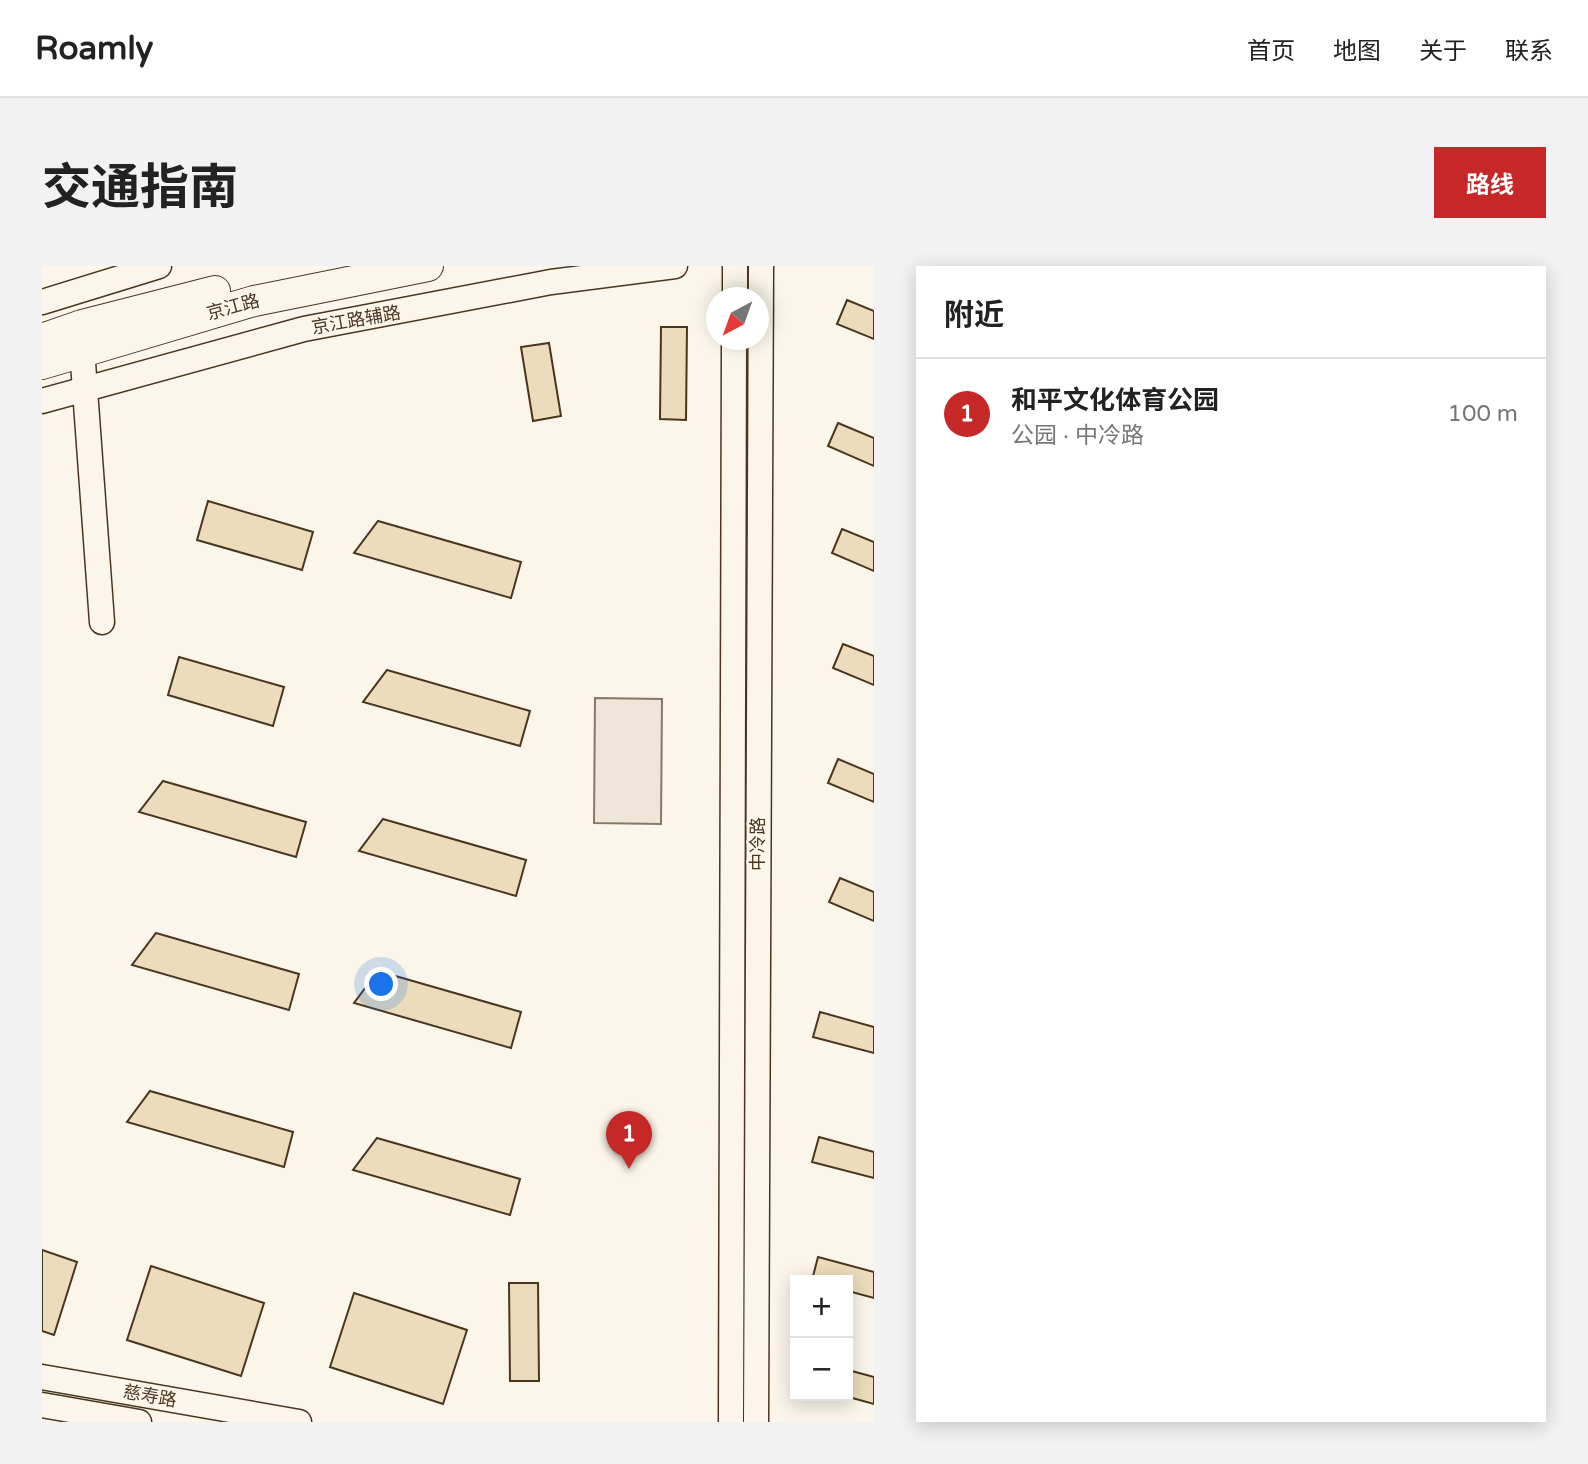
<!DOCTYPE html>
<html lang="zh">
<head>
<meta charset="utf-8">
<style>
	:root { --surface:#fff; --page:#f2f2f2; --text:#222; --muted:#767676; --line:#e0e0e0; --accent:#c62828 }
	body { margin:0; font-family:"Varela Round","Noto Sans SC",sans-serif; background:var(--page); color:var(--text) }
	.controls { position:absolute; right:21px; bottom:21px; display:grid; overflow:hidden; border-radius:0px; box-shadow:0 4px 18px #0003 }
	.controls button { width:63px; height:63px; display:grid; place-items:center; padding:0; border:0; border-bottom:2px solid var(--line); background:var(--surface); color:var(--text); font:35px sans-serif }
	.compass { position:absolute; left:664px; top:21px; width:63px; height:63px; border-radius:50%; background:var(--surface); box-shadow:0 4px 18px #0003; rotate:221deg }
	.you { position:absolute; left:340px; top:719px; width:24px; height:24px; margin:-18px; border:5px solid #fff; border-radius:50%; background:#1a73e8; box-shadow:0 0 0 10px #1a73e833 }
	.badge { display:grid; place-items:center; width:46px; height:46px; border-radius:50%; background:var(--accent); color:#fff; font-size:23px; font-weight:700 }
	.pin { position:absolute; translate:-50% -58px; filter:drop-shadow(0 2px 4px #0008) }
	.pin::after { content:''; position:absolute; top:37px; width:24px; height:21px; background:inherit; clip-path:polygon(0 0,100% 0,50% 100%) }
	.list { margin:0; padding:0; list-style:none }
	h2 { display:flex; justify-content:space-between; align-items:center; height:91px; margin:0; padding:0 28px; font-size:30px }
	h2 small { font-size:23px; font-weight:400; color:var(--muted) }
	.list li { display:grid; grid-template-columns:46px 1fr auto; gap:21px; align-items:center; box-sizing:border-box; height:112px; padding:0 28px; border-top:2px solid var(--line) }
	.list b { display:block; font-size:26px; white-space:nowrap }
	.list p { margin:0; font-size:23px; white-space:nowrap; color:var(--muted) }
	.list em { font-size:23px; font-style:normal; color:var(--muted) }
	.map { position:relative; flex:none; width:832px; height:1156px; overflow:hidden; border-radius:0px }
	header { display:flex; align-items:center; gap:42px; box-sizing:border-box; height:98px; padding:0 35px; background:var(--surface); border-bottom:2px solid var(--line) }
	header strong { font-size:33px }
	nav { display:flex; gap:38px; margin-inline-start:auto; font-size:24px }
	.intro { display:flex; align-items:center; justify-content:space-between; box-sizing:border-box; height:168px; padding:0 42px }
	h1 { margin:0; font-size:49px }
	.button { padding:18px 32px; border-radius:0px; background:var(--accent); color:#fff; font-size:24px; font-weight:700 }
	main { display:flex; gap:42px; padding:0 42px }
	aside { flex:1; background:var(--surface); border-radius:0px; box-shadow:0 4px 18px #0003 }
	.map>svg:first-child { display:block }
	.green { fill:#ede6d9; stroke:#887966; stroke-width:2 }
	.building { fill:#ecdcbc; stroke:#4a3520; stroke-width:2 }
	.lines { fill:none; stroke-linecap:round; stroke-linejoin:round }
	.minor-casing { stroke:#4a3520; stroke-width:27 }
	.major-casing { stroke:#4a3520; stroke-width:32 }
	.minor { stroke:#fbf6e9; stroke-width:24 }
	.major { stroke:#fbf6e9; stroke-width:30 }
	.labels { text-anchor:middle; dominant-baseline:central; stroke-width:5; stroke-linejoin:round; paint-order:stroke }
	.street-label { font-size:18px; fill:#4a3520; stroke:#fbf6e9 }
</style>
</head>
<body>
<header>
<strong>Roamly</strong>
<nav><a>首页</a><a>地图</a><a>关于</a><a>联系</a></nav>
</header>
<div class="intro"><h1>交通指南</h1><a class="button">路线</a></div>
<main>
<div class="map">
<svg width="832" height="1156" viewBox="0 0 832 1156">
	<rect width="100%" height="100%" fill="#fbf6e9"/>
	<!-- green -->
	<polygon class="green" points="553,432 620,433 619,558 552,557"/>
	<!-- building -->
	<g class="building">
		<polygon points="805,34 832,45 832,73 795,58"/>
		<polygon points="619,61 645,61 644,154 618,153"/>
		<polygon points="507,77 519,150 491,155 479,81"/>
		<polygon points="796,157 832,172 832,200 786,180"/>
		<polygon points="166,235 271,266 260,304 155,274"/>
		<polygon points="336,255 479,296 469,332 312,287"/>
		<polygon points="800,263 832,276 832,305 790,287"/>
		<polygon points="801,378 832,390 832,419 791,402"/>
		<polygon points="137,391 242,421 231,460 126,429"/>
		<polygon points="345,404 488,445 478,480 321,436"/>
		<polygon points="796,493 832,508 832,536 786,517"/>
		<polygon points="121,515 264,556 254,591 97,546"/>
		<polygon points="341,553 484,594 474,630 317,585"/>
		<polygon points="798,612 832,626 832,655 787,636"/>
		<polygon points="114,667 257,708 247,744 90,699"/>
		<polygon points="336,705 479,746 469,782 312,737"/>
		<polygon points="778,746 832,761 832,787 771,771"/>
		<polygon points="108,825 251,866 242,901 85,856"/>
		<polygon points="777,871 832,886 832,912 770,896"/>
		<polygon points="335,872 478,913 468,949 311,904"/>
		<polygon points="0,984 35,996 12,1069 0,1065"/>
		<polygon points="776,991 832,1006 832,1032 806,1025 806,1014 770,1014"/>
		<polygon points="109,1000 222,1037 199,1110 85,1074"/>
		<polygon points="467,1017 496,1017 497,1115 468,1115"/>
		<polygon points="312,1027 425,1064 401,1138 288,1101"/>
		<polygon points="806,1104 832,1111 832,1138 803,1130 806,1130"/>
	</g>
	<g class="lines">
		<!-- minor casing -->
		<g class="minor-casing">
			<g id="minor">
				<polyline points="693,32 693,0"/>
				<polyline points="0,36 117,0"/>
				<polyline points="40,83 60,356"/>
				<polyline points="0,135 262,63 509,16 633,0"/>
				<polyline points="0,1111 257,1156"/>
				<polyline points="0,1139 97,1156"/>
				<polyline points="689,1156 692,74"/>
				<polyline points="714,1156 719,0"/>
			</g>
		</g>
		<!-- major casing -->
		<g class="major-casing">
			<g id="major">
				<polyline points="0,73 40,59 173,25"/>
				<polyline points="0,98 212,35 386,0"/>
			</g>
		</g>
		<!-- minor -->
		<use href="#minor" class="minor"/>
		<!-- major -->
		<use href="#major" class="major"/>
	</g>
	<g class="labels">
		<!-- street labels -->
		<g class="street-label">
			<text transform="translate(191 41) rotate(-15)">京江路</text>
			<text transform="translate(314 54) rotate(-10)">京江路辅路</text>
			<text transform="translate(716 578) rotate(-90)">中冷路</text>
			<text transform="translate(108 1130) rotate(10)">慈寿路</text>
		</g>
	</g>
</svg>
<div class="controls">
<button>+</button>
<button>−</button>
</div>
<svg class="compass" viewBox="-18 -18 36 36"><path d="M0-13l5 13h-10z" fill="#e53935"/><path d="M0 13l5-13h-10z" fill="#767676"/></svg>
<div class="you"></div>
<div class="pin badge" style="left:587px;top:903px">1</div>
</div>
<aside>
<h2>附近<small></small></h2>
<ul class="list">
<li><span class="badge">1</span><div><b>和平文化体育公园</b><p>公园 · 中冷路</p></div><em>100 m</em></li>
</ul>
</aside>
</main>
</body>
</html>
